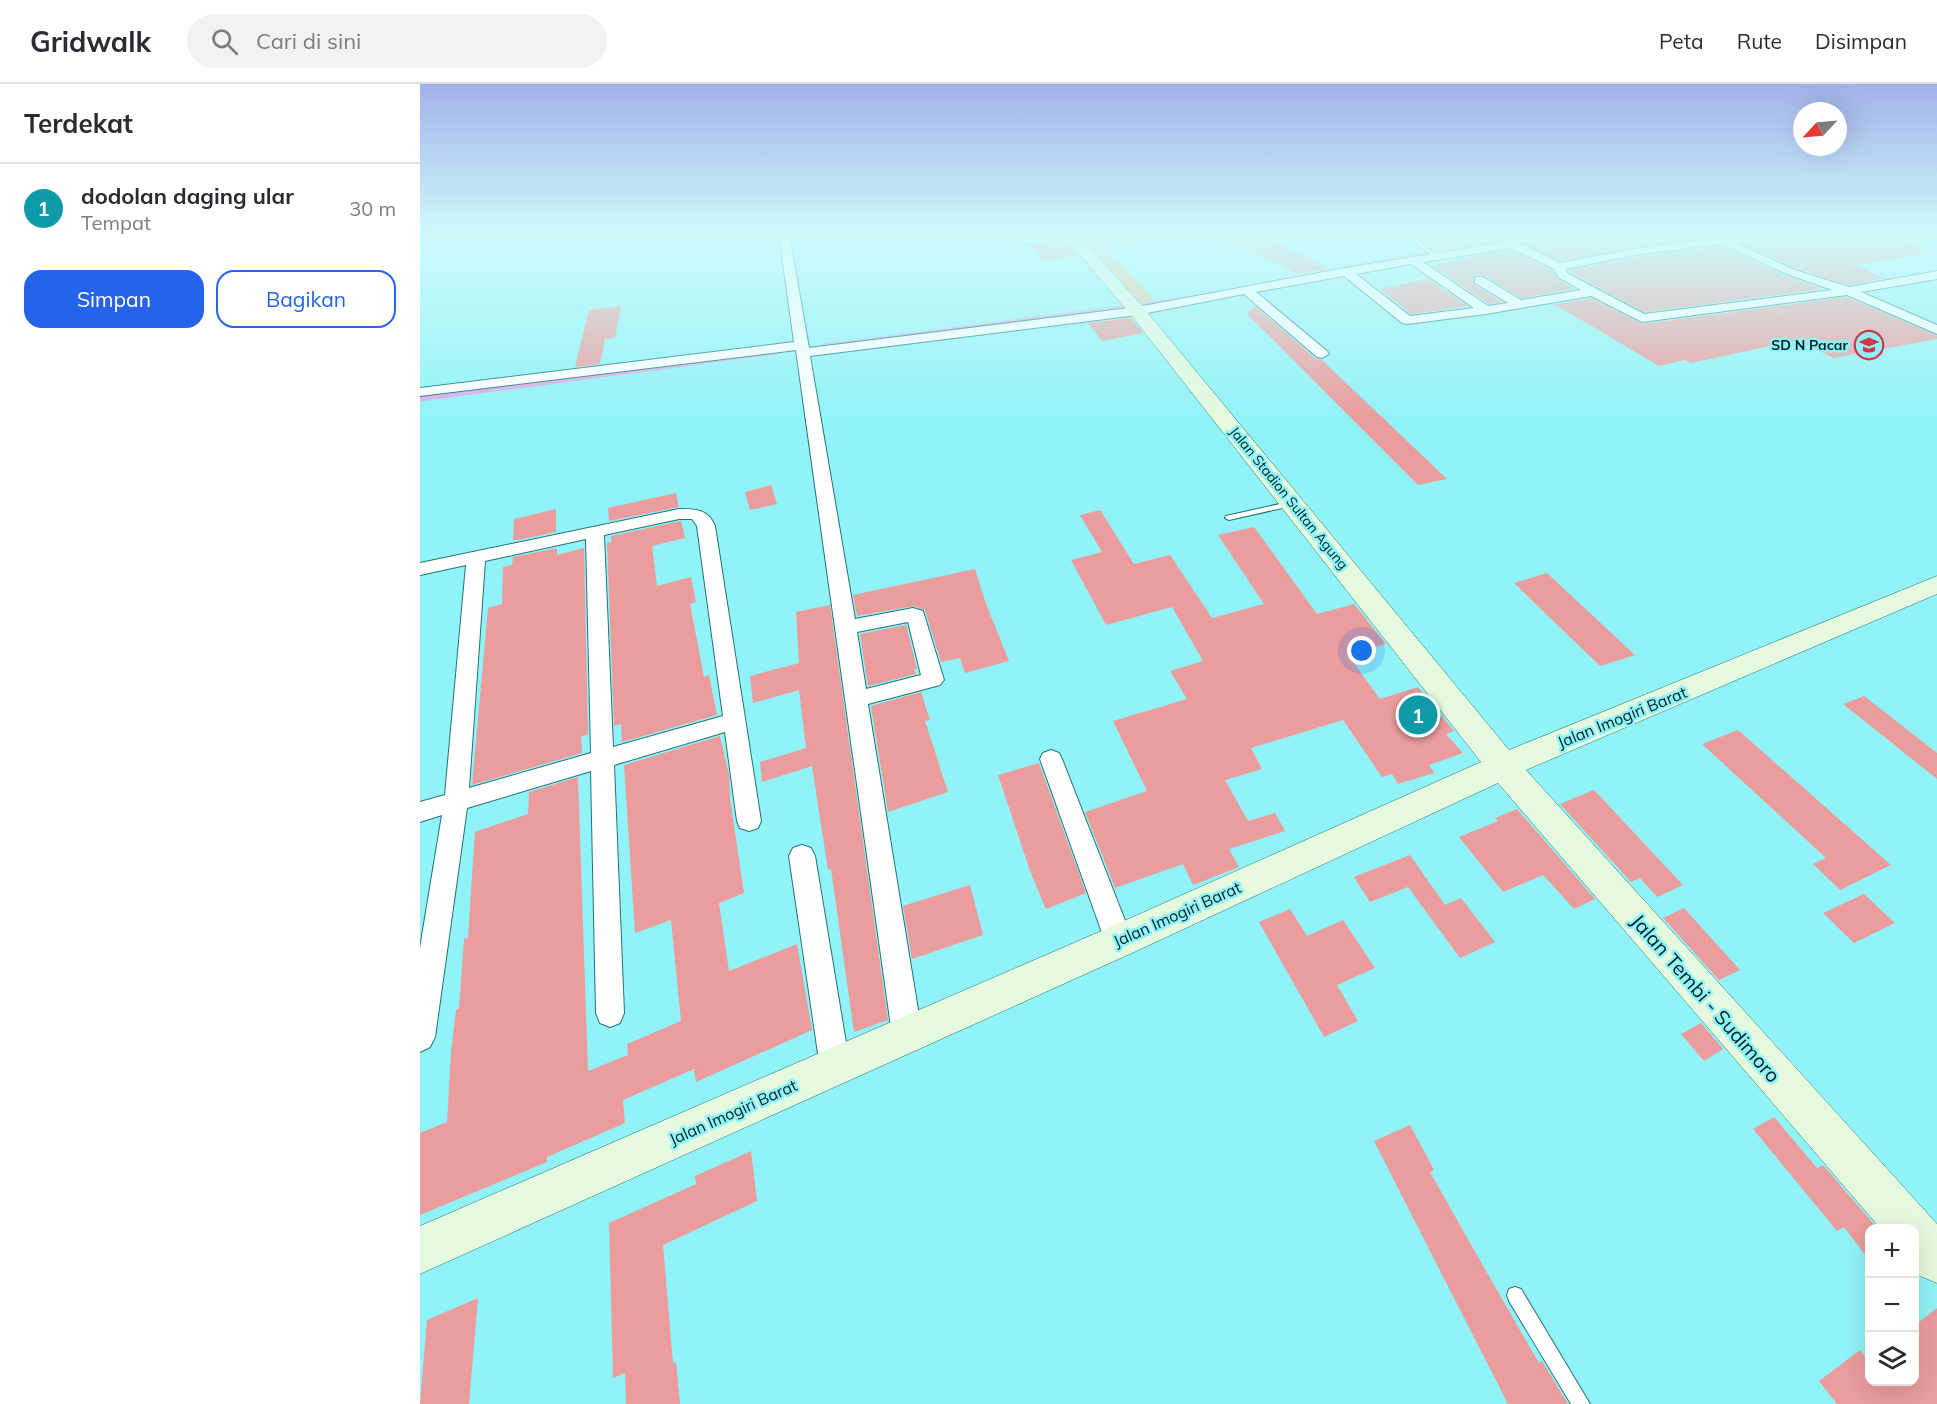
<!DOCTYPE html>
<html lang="id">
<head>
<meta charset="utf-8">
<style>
	:root { --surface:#fff; --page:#f2f2f3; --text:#2b2b33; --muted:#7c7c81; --line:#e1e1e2; --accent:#2563eb }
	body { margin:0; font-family:Mulish,sans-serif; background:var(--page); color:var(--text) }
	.controls { position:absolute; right:18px; bottom:18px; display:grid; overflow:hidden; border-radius:12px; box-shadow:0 6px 24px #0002 }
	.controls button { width:54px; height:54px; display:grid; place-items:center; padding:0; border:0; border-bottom:2px solid var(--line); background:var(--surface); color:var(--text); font:30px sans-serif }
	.compass { position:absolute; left:1373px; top:18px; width:54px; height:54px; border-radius:50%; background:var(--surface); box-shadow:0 6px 24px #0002; rotate:244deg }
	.you { position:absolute; left:942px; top:567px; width:21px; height:21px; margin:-15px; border:4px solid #fff; border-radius:50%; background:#1a73e8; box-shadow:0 0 0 9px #1a73e833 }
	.badge { display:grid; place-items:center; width:39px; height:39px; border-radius:50%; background:var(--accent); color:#fff; font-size:20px; font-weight:700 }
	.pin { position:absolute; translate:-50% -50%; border:3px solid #fff; box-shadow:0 2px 6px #0006 }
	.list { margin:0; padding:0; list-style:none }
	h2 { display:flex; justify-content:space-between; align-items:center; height:78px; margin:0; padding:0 24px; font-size:26px }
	h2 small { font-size:20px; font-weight:400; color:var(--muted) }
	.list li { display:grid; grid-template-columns:39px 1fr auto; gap:18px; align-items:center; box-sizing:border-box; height:90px; padding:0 24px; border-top:2px solid var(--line) }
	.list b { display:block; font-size:22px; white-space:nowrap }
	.list p { margin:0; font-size:20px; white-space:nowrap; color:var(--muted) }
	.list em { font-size:20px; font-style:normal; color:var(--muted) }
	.actions { display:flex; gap:12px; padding:18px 24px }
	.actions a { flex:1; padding:14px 0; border:2px solid var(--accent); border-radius:18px; text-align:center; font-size:21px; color:var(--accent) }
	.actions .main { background:var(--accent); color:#fff }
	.icon { flex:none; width:33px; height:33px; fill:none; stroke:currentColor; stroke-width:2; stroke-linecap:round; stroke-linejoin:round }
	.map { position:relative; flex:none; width:1517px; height:1320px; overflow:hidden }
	header { display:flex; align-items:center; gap:36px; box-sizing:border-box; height:84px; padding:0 30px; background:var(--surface); border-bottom:2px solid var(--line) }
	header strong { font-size:28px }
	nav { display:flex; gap:33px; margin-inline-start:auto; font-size:21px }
	.search { width:420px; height:54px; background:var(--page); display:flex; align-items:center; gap:15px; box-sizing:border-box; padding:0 21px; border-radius:33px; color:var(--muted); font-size:22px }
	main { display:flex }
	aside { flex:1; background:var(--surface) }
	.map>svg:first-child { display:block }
	.green { fill:#e6c38b }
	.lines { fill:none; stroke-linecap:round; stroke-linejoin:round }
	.stream-far1 { stroke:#daade8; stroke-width:4 }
	.stream { stroke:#daade8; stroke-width:5 }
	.building { fill:#eb9c9d }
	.service-casing { stroke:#237275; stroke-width:2 }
	.minor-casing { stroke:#237275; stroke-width:2 }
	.secondary-casing { stroke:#237275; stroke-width:1 }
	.service { fill:#fff; fill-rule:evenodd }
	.minor { fill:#fff; fill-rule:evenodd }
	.secondary { fill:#e4f9dd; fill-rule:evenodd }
	.labels { text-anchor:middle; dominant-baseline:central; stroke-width:5; stroke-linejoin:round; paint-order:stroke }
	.far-poi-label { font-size:14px; font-weight:bold; fill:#032425; stroke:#91f3f7; text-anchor:end }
	.far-street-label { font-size:14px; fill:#032425; stroke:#91f3f7 }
	.street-label { font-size:16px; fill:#032425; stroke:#91f3f7 }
	.near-street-label { font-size:20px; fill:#032425; stroke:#91f3f7 }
</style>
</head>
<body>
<header>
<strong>Gridwalk</strong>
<div class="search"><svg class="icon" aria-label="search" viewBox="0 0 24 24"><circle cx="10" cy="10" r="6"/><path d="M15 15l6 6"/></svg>Cari di sini</div>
<nav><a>Peta</a><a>Rute</a><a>Disimpan</a></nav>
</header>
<main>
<aside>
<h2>Terdekat<small></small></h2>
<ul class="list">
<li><span class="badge" style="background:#0f9aa8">1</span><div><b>dodolan daging ular</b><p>Tempat</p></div><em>30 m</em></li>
</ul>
<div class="actions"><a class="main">Simpan</a><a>Bagikan</a></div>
</aside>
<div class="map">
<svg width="1517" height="1320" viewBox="0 0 1517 1320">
	<rect width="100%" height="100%" fill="#91f3f7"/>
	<!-- green -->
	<polygon class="green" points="656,150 697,150 716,160 684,164 734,216 720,218"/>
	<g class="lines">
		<!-- stream-far1 -->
		<g class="stream-far1">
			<polyline points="934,183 1002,170"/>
			<polyline points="403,262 751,217"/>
			<polyline points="230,285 358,268"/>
		</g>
		<!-- stream -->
		<polyline class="stream" points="0,315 242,283"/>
	</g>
	<!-- building -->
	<g class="building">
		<polygon points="796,150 842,150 907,185 878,190"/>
		<polygon points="996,150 1090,150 1086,151 1085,156 1022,166"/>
		<polygon points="1109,150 1281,150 1284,154 1215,163 1140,177 1101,158"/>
		<polygon points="1365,150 1471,150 1513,169 1434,181 1464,194 1429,201 1376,184 1324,160 1358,155"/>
		<polygon points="645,157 657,172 623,177 611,161"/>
		<polygon points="1302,162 1366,192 1402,205 1224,228 1149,187 1215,173"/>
		<polygon points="1091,166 1132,187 1137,195 1154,205 1101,214 1064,191 1053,191 1054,201 1082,218 1069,220 1016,184 1016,180 1039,177 1037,175"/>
		<polygon points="1008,195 1048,222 991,230 960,205"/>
		<polygon points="1427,213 1517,252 1517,255 1413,274 1378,256 1271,279 1265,276 1239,282 1141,224 1132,221 1171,214 1222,240"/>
		<polygon points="201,222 195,254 185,255 180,280 155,283 169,226"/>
		<polygon points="835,222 896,275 902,276 1027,395 998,401 827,230"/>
		<polygon points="711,234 723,249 682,257 668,239"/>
		<polygon points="351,401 357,420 330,426 325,408"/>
		<polygon points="256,409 259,423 189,437 188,424"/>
		<polygon points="136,425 136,448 93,457 94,435"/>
		<polygon points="680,426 714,480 750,471 792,534 844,520 798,451 834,443 897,530 934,520 966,560 928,571 960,615 998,603 1034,647 1026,650 1043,669 1009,681 1014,689 978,700 972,690 962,693 923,636 831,664 842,685 805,696 828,737 855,729 865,747 809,765 819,783 773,801 763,780 695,804 665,728 727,707 693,637 767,615 750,587 783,577 752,523 686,541 651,476 682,468 660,431"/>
		<polygon points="261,437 265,454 232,462 237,502 271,493 276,518 270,520 284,593 289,591 297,631 202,658 201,640 194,642 187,459 191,458 191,452"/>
		<polygon points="137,464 137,471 164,464 168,650 161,653 162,669 52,701 68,524 82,520 83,483 92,481 93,473"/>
		<polygon points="555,485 566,520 589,577 545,589 540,574 521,578 505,526 494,522 437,532 433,511"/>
		<polygon points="1127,489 1215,571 1180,582 1094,499"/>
		<polygon points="410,521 468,936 434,948 411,785 408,786 392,682 342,698 340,678 386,664 379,606 333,619 330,592 379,579 376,528"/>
		<polygon points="486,541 497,585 494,585 496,590 448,602 440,550"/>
		<polygon points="501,608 510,636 505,637 528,708 468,728 451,622"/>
		<polygon points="1444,612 1517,669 1517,695 1423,620"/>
		<polygon points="1318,646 1471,781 1420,806 1393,780 1406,774 1282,660"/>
		<polygon points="300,652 309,691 310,714 324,809 299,819 309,887 377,860 392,946 276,998 274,985 203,1016 205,1039 127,1073 127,1078 0,1131 0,1049 27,1038 31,968 36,926 39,924 44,855 48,854 55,748 108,730 109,708 158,693 168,987 208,971 207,960 261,937 251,836 215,849 204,681"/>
		<polygon points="619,679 666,809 626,825 610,787 578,691"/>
		<polygon points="1174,706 1263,801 1237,813 1220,794 1211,798 1140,720"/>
		<polygon points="1097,725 1175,815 1154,825 1123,791 1083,808 1039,753 1078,737 1075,734"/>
		<polygon points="990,771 1025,821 1041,814 1075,858 1040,874 988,803 950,818 934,793"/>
		<polygon points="550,801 563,851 492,875 483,822"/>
		<polygon points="1444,810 1475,839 1434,859 1403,829"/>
		<polygon points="1264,824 1320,886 1299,896 1243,834"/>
		<polygon points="870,825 887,852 923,836 955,884 917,901 938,937 904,953 839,838"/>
		<polygon points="1281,939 1303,965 1284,977 1261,950"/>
		<polygon points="1354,1033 1397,1084 1403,1081 1457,1144 1449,1144 1449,1176 1424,1143 1417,1147 1333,1045"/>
		<polygon points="990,1041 1014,1086 1010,1088 1062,1180 1119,1279 1122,1277 1148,1320 1088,1320 954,1057"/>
		<polygon points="331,1067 337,1117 243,1161 253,1279 256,1278 260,1320 206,1320 205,1289 193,1294 189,1139 276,1100 275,1092"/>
		<polygon points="58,1214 49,1320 0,1320 7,1236"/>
		<polygon points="1517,1224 1517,1320 1417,1320 1399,1297 1440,1266 1449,1278 1449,1298 1494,1298 1494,1242"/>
	</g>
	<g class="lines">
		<!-- service casing -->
		<g class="service-casing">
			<g id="service">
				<polygon points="983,150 989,150 1019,172 1014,173"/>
				<polygon points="873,417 876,417 876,421 809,436 805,434 806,432"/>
				<polygon points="1095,1203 1101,1205 1170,1320 1151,1320 1089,1217 1087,1211 1089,1205"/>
			</g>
		</g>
		<!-- minor casing -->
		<g class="minor-casing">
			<g id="minor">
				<path d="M359 150H369L389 264 717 223 925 184 1087 158 1088 153 1107 150 1097 158 1140 179 1215 165 1290 155 1283 150H1298L1304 153 1363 150 1358 153 1316 159 1375 186 1429 203 1517 187V195L1441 208 1517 241V250L1427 211 1222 238 1171 212 1066 230 987 240 982 239 924 192 836 208 907 267 909 270 902 274 897 273 824 210 717 231 390 272 435 535 493 524 503 527 524 596 520 601 448 620 502 950 497 960 487 964 477 960 472 950 376 266 0 312V304L374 258ZM1302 160 1367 190 1412 206 1224 230 1147 189 1146 185 1215 171ZM1091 164 1134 185 1138 193 1161 206 1101 216 1063 193H1055V199L1088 219 1068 222 1003 178ZM991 180 1054 224 990 232 936 190ZM488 538 501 591 446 605 437 548Z"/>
				<polygon points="629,150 655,151 650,154 604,160 599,157 604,154"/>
				<path d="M259 425C276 425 288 425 295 442L341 737 338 744 329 747 320 744 317 737 305 648 194 681 204 929 200 939 190 943 180 939 176 929 171 687 47 724 15 953 10 963 0 968V864L22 731 0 738V718L25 711 46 481 0 491V479ZM259 435H272L277 442 303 632 193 663 184 451ZM166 455 171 669 49 704 65 477Z"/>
				<polygon points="631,666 639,669 642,675 713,857 709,866 699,869 689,866 685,857 620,675 623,669"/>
				<polygon points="382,761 391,764 395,772 430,983 426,994 415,998 404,994 400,983 369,772 373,764"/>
			</g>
		</g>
		<!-- secondary casing -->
		<g class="secondary-casing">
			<polygon id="secondary" points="642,150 658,150 723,223 1089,666 1517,492 1517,510 1106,686 1517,1140 1517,1199 1500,1192 1494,1186 1494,1144 1460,1144 1078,699 712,869 0,1190 0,1142 686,845 1061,678 711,231"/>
		</g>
		<!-- service -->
		<use href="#service" class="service"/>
		<!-- minor -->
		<use href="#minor" class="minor"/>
		<!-- secondary -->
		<use href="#secondary" class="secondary"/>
	</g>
	<!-- sky -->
	<linearGradient id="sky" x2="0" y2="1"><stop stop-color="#a2b1e8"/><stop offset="0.45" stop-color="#cefafb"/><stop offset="1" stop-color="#cefafb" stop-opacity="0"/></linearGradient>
	<rect width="1517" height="335" fill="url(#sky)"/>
	<!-- icons -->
	<defs>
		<g id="school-ring" transform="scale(1.5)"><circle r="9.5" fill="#91f3f7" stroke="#ca3a4b" stroke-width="1.5"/><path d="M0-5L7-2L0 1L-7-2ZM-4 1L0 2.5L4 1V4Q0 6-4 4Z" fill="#ca3a4b"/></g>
	</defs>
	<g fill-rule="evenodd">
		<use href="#school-ring" x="1449" y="261"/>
	</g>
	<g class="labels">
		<!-- far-poi labels -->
		<g class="far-poi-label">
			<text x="1428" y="261">SD N Pacar</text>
		</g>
		<!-- far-street labels -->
		<g class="far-street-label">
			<text transform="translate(869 414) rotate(51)">Jalan Stadion Sultan Agung</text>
		</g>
		<!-- street labels -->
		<g class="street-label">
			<text transform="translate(1202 633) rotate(-22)">Jalan Imogiri Barat</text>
			<text transform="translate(757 830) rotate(-24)">Jalan Imogiri Barat</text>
			<text transform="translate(313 1028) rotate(-24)">Jalan Imogiri Barat</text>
		</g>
		<!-- near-street labels -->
		<g class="near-street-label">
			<text transform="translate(1286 914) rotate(49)">Jalan Tembi - Sudimoro</text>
		</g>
	</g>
</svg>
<div class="controls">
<button>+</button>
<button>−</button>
<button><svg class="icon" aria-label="layers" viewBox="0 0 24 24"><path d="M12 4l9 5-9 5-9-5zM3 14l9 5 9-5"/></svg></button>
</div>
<svg class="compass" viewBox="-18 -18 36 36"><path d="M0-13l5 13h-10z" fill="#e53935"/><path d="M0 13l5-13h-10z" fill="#7c7c81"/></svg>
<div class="you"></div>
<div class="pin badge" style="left:998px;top:631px;background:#0f9aa8">1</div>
</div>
</main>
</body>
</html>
